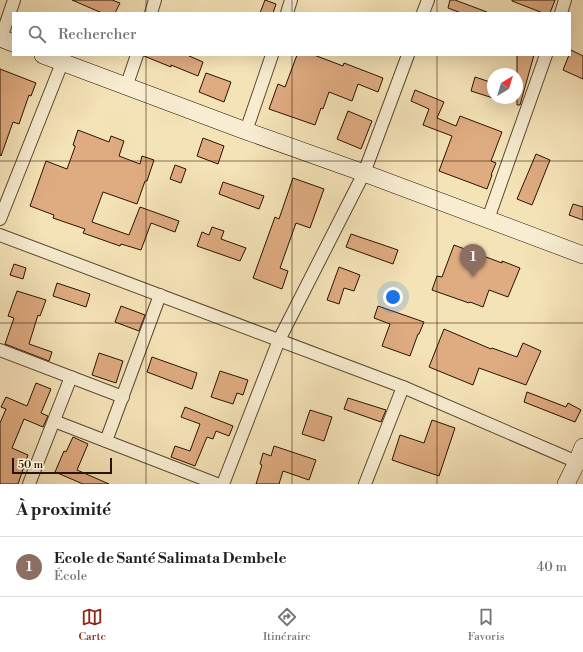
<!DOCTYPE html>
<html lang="fr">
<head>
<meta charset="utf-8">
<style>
	:root { --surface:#fff; --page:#f2f2f2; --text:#202124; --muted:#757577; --line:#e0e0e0; --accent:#8f2418 }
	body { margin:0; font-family:"Libre Bodoni",serif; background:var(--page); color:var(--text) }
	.compass { position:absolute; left:487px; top:68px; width:36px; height:36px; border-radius:50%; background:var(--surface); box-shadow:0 4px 16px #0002; rotate:38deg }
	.scale { position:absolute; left:12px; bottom:10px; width:100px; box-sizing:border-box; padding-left:4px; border:2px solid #281300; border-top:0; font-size:11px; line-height:14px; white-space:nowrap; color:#281300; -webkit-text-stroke:3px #f8edd1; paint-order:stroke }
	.you { position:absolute; left:393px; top:297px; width:14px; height:14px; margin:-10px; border:3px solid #fff; border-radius:50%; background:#1a73e8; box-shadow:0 0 0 6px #1a73e833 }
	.badge { display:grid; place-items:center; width:26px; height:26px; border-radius:50%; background:var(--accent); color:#fff; font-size:13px; font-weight:700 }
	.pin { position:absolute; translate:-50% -33px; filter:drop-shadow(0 1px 2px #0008) }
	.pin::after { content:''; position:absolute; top:21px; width:14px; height:12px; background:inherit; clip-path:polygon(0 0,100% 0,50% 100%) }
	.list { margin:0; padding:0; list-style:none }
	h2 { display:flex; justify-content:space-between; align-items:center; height:52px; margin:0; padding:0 16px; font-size:17px }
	h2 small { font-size:13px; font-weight:400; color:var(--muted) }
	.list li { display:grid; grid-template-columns:26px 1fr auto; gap:12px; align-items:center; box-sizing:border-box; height:60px; padding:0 16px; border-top:1px solid var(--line) }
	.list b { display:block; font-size:15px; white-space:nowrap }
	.list p { margin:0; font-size:13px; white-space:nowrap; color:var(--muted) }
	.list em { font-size:13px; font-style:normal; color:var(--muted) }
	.icon { flex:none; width:22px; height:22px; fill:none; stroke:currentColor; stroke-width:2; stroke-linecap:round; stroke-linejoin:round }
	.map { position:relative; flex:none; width:583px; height:484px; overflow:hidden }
	.search { position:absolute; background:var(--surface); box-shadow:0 4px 16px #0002; left:12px; right:12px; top:12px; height:44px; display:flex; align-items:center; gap:10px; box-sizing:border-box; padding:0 14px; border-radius:0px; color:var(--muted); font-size:15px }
	.sheet { height:112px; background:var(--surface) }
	nav { display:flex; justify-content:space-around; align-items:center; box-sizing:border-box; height:56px; border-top:1px solid var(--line); background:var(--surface); font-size:11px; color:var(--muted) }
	nav a { display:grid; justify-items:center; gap:2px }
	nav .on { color:var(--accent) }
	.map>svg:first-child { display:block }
	.building { fill:#dfab81; stroke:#281300 }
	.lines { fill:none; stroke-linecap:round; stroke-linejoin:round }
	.street-casing { stroke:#5b472e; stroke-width:14 }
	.secondary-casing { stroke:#281300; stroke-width:18 }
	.street { stroke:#f8edd1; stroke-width:12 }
	.secondary { stroke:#f8edd1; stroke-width:17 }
	.grid { fill:none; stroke:#281300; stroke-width:1; stroke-opacity:0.55 }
</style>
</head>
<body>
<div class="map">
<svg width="583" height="484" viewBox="0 0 583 484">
	<rect width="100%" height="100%" fill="#f5e3b8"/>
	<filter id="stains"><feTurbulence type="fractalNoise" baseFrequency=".005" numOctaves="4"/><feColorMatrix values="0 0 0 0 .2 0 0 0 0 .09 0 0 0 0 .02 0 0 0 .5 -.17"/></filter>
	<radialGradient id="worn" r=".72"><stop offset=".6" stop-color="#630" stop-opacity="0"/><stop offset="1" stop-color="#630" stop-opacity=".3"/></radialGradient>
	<!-- building -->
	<g class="building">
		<polygon points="72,0 112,0 120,3 115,13 102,13"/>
		<polygon points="265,0 276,4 273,13 260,13"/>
		<polygon points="450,0 455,0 487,12 487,13 461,13 448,8"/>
		<polygon points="512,0 555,0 550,13 543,13 512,1"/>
		<polygon points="571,50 583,56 583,79 563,70 569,55 570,55"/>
		<polygon points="144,55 187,55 203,62 198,76 171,65 171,67 144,56"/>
		<polygon points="297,55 314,55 343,66 344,63 383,78 378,92 358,84 352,101 329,92 323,109 321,108 315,125 269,109 278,84 285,87"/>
		<polygon points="517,55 534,55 520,105 517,105"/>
		<polygon points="0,69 36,83 31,96 29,95 19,124 13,122 1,156 0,155"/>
		<polygon points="206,73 231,82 224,102 199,92"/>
		<polygon points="475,77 493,83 493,98 471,91"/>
		<polygon points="415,90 444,102 437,118 456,126 460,116 502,132 491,161 496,163 491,175 492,175 487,189 439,171 452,136 423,125 429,109 411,101"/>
		<polygon points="348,111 372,121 361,149 337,139"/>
		<polygon points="78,130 109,142 111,136 124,141 119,156 140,164 142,156 154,160 147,181 145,181 137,204 103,192 92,222 129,235 140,207 179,221 175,232 151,223 141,250 121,244 120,246 83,233 85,229 53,218 54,215 30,206 46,161 67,169 75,147 75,146 73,145"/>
		<polygon points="203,138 224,146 218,164 197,156"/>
		<polygon points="536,154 550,160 532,205 517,199"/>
		<polygon points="175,165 186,169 181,183 170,179"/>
		<polygon points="293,178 324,189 310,228 296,223 280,268 288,271 282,289 253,278 275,217 279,219"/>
		<polygon points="223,182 264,196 259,209 219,194"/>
		<polygon points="573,204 583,207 583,220 569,215"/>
		<polygon points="212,227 224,231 221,239 246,248 240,261 197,246 202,232 209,235"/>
		<polygon points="351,234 398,250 393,264 346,247"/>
		<polygon points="454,245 502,263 502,261 520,268 508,297 489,290 483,307 470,302 469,303 432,290 437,276 442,277"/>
		<polygon points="14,264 26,268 23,279 10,275"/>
		<polygon points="339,267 360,275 354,291 344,288 339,304 327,300"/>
		<polygon points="57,283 90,294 86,307 53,296"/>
		<polygon points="17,291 46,300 40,316 38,315 29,344 52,352 49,361 5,344 14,318 8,316"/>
		<polygon points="121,306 145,315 139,331 115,322"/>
		<polygon points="378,306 424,322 419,334 418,334 410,356 382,346 390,324 374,318"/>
		<polygon points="444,329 491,349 492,348 517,357 523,343 541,351 526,385 479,368 473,385 429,367"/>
		<polygon points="99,353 123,361 116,383 92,375"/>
		<polygon points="152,357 197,373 192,389 147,372"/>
		<polygon points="220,371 248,380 243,395 237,393 233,404 211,397"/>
		<polygon points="36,383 51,389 41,413 48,416 43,427 24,419 12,448 28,455 18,484 0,484 0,423 6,409 1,407 6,397 27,406"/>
		<polygon points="527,392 566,407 568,403 581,410 575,422 524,402"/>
		<polygon points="348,398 386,410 381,422 344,409"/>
		<polygon points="185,407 233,426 229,436 216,431 213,439 207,437 195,466 171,457 175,446 190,451 200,424 181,417"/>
		<polygon points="310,410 332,417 324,441 302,434"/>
		<polygon points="432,420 455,428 439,476 392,460 400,435 424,443"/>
		<polygon points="73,437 88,444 77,470 109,484 83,484 55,472 64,451 66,452"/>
		<polygon points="274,446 316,460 309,480 283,471 279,484 256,484 262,465 260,464 263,453 271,456"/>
	</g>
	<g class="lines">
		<!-- street casing -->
		<g class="street-casing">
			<g id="street">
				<polyline points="151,13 155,0"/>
				<polyline points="287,13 291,0"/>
				<polyline points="423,13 428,0"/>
				<polyline points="561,13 565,0"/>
				<polyline points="1,38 14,0"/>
				<polyline points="126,87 137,55"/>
				<polyline points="246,131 272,55"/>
				<polyline points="0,219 62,63"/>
				<polyline points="488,219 546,55"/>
				<polyline points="0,235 403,387 577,462"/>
				<polyline points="0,350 123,397"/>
				<polyline points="54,421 217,484"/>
				<polyline points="106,441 160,295"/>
				<polyline points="29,484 71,377"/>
				<polyline points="223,484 279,340 364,173 408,55"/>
				<polyline points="365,484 403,387"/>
			</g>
		</g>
		<!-- secondary casing -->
		<g class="secondary-casing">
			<g id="secondary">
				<polyline points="0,38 13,43"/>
				<polyline points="43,55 246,131 364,173 583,255"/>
				<polyline points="566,484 577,462 583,447"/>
			</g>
		</g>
		<!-- street -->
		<use href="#street" class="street"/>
		<!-- secondary -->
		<use href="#secondary" class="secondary"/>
	</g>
	<!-- grid -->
	<path class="grid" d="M146 0V13M292 0V13M437 0V13M146 55V484M292 55V484M437 55V484M0 161H583M0 323H583"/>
	<rect width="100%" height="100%" filter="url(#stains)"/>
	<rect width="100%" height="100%" fill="url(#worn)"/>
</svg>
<svg class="compass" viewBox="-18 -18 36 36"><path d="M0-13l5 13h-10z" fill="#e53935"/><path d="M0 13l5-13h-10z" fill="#757577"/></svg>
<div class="scale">50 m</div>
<div class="you"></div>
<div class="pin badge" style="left:473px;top:277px;background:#8d6e63">1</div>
<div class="search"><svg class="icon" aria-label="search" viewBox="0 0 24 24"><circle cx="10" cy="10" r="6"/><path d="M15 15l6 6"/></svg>Rechercher</div>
</div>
<section class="sheet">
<h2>À proximité<small></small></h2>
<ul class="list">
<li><span class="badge" style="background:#8d6e63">1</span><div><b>Ecole de Santé Salimata Dembele</b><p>École</p></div><em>40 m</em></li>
</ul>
</section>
<nav>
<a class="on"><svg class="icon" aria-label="map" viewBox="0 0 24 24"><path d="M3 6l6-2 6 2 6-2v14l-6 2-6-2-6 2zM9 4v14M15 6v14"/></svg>Carte</a>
<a><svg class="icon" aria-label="directions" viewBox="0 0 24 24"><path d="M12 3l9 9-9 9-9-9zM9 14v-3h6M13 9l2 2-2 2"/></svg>Itinéraire</a>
<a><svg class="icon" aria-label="saved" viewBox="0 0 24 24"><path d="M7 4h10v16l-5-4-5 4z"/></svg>Favoris</a>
</nav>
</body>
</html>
